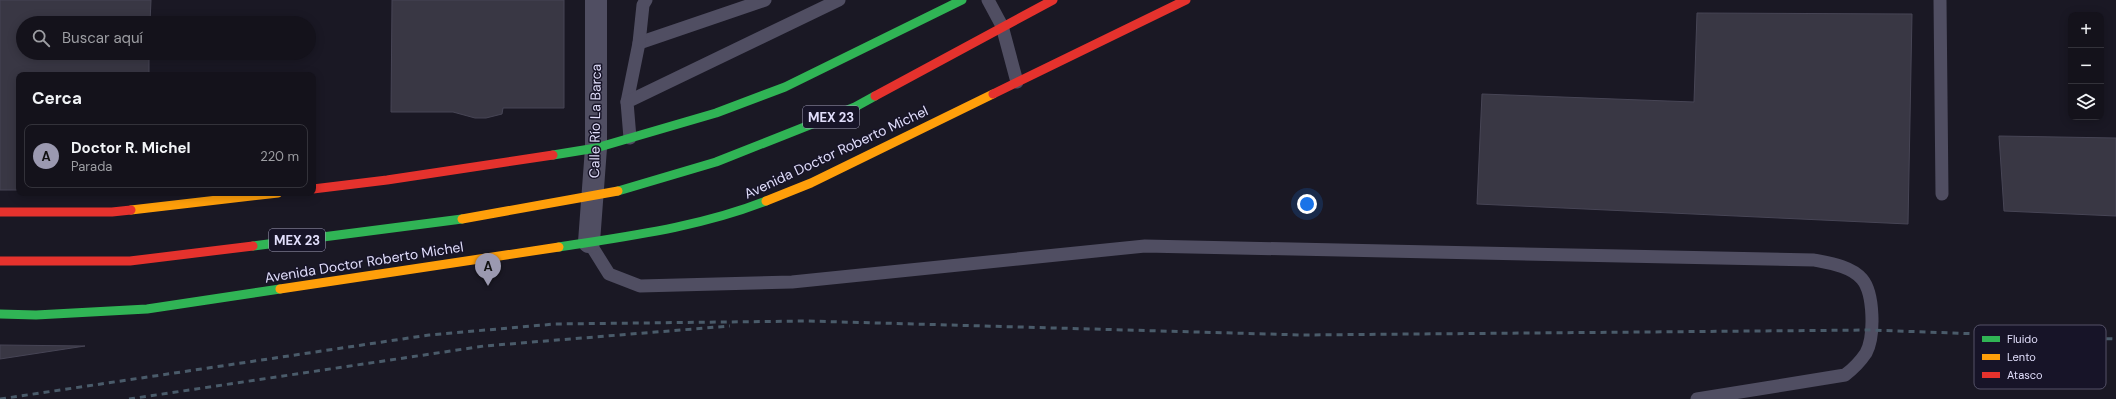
<!DOCTYPE html>
<html lang="es">
<head>
<meta charset="utf-8">
<style>
	:root { --surface:#14121b; --page:#212028; --text:#f1f3f6; --muted:#9d9ea3; --line:#33323a; --accent:#9b99b0 }
	body { margin:0; font-family:"DM Sans",sans-serif; background:var(--page); color:var(--text) }
	.controls { position:absolute; right:12px; top:12px; display:grid; overflow:hidden; border-radius:8px; box-shadow:0 2px 10px #0003 }
	.controls button { width:36px; height:36px; display:grid; place-items:center; padding:0; border:0; border-bottom:1px solid var(--line); background:var(--surface); color:var(--text); font:20px sans-serif }
	.you { position:absolute; left:1307px; top:204px; width:14px; height:14px; margin:-10px; border:3px solid #fff; border-radius:50%; background:#1a73e8; box-shadow:0 0 0 6px #1a73e833 }
	.badge { display:grid; place-items:center; width:26px; height:26px; border-radius:50%; background:var(--accent); color:#111; font-size:13px; font-weight:700 }
	.pin { position:absolute; translate:-50% -33px; filter:drop-shadow(0 1px 2px #0008) }
	.pin::after { content:''; position:absolute; top:21px; width:14px; height:12px; background:inherit; clip-path:polygon(0 0,100% 0,50% 100%) }
	.list { margin:0; padding:0; list-style:none }
	h2 { display:flex; justify-content:space-between; align-items:center; height:52px; margin:0; padding:0 16px; font-size:17px }
	h2 small { font-size:13px; font-weight:400; color:var(--muted) }
	.list li { display:grid; grid-template-columns:26px 1fr auto; gap:12px; align-items:center; box-sizing:border-box; height:64px; margin:0 8px 8px; padding:0 8px; border:1px solid var(--line); border-radius:8px }
	.list b { display:block; font-size:15px; white-space:nowrap }
	.list p { margin:0; font-size:13px; white-space:nowrap; color:var(--muted) }
	.list em { font-size:13px; font-style:normal; color:var(--muted) }
	.icon { flex:none; width:22px; height:22px; fill:none; stroke:currentColor; stroke-width:2; stroke-linecap:round; stroke-linejoin:round }
	.map { position:relative; flex:none; width:2116px; height:399px; overflow:hidden }
	.search { position:absolute; background:var(--surface); box-shadow:0 2px 10px #0003; left:16px; top:16px; width:300px; height:44px; display:flex; align-items:center; gap:10px; box-sizing:border-box; padding:0 14px; border-radius:22px; color:var(--muted); font-size:15px }
	.panel { position:absolute; background:var(--surface); box-shadow:0 2px 10px #0003; left:16px; top:72px; width:300px; height:124px; border-radius:8px }
	.map>svg:first-child { display:block }
	.building { fill:#393744; stroke:#474555 }
	.lines { fill:none; stroke-linecap:round; stroke-linejoin:round }
	.lane { stroke:#504e62; stroke-width:13 }
	.street { stroke:#504e62; stroke-width:22 }
	.fast { stroke:#30b455; stroke-width:9 }
	.slow { stroke:#ff9f0a; stroke-width:9 }
	.jam { stroke:#e5322d; stroke-width:9 }
	.rail { stroke:#4a5b6a; stroke-width:3; stroke-dasharray:6 5; stroke-linecap:butt }
	.labels { text-anchor:middle; dominant-baseline:central; stroke-width:3; stroke-linejoin:round; paint-order:stroke }
	.shield { fill:#171428; stroke:#a4a1bc; stroke-width:1 }
	.shield-label { font-size:13px; font-weight:bold; fill:#e1defb }
	.street-label { font-size:14px; fill:#e1defb; stroke:#171428 }
	.key { fill:#171428; stroke:#545167; stroke-width:1 }
	.key-label { font-size:11px; fill:#e1defb }
</style>
</head>
<body>
<div class="map">
<svg width="2116" height="399" viewBox="0 0 2116 399">
	<rect width="100%" height="100%" fill="#1a1824"/>
	<!-- building -->
	<g class="building">
		<polygon points="0,0 151,0 150,23 23,23 23,53 149,53 149,75 19,75 19,190 0,190"/>
		<polygon points="392,0 564,0 564,108 503,108 502,114 486,118 475,118 453,112 391,112"/>
		<polygon points="1697,13 1912,14 1908,224 1477,204 1482,94 1694,102"/>
		<polygon points="1999,136 2116,138 2116,216 2004,211"/>
		<polygon points="0,345 85,346 0,359"/>
	</g>
	<g class="lines">
		<!-- lane -->
		<g class="lane">
			<polyline points="988,0 1002,26 1017,82"/>
			<polyline points="1940,0 1942,194"/>
			<polyline points="639,43 765,0"/>
			<polyline points="627,102 639,43 643,5 646,0"/>
			<polyline points="630,138 627,102 839,0"/>
			<path d="M589 242 609 274 640 286 792 282 1145 246 1814 260C1829 263 1851 266 1862 279 1874 293 1875 336 1866 353 1860 362 1853 369 1845 375L1697 399"/>
		</g>
		<!-- street -->
		<polyline class="street" points="589,242 596,148 596,0"/>
		<!-- fast -->
		<g class="fast">
			<polyline points="553,155 596,148 716,113 785,87 962,0"/>
			<polyline points="618,191 716,162 855,107 875,96"/>
			<polyline points="253,246 462,219"/>
			<path d="M559 247C629 236 700 227 766 201"/>
			<polyline points="0,314 36,315 147,309 280,289"/>
		</g>
		<!-- slow -->
		<g class="slow">
			<polyline points="766,201 811,183 993,94"/>
			<polyline points="131,210 278,193"/>
			<polyline points="462,219 618,191"/>
			<polyline points="280,289 559,247"/>
		</g>
		<!-- jam -->
		<g class="jam">
			<polyline points="993,94 1186,0"/>
			<polyline points="875,96 1053,0"/>
			<polyline points="313,189 387,180 553,155"/>
			<polyline points="0,212 112,212 131,210"/>
			<polyline points="0,261 130,261 253,246"/>
		</g>
		<!-- rail -->
		<g class="rail">
			<polyline points="0,399 429,335 555,324 808,321 1302,335 1871,330 2116,339"/>
			<polyline points="129,399 484,346 730,326"/>
		</g>
	</g>
	<g class="labels">
		<!-- shield labels -->
		<g class="shield">
			<rect x="803" y="106" width="56" height="22" rx="3"/>
			<rect x="269" y="229" width="56" height="22" rx="3"/>
		</g>
		<g class="shield-label">
			<text x="831" y="117">MEX 23</text>
			<text x="297" y="240">MEX 23</text>
		</g>
		<!-- street labels -->
		<g class="street-label">
			<text transform="translate(595 121) rotate(-89)">Calle Río La Barca</text>
			<text transform="translate(836 152) rotate(-25)">Avenida Doctor Roberto Michel</text>
			<text transform="translate(364 262) rotate(-9)">Avenida Doctor Roberto Michel</text>
		</g>
	</g>
	<!-- legend -->
	<rect x="1974" y="325" width="132" height="64" rx="6" class="key"/>
	<rect x="1982" y="336" width="18" height="6" fill="#30b455"/>
	<rect x="1982" y="354" width="18" height="6" fill="#ff9f0a"/>
	<rect x="1982" y="372" width="18" height="6" fill="#e5322d"/>
	<g class="key-label">
		<text x="2007" y="343">Fluido</text>
		<text x="2007" y="361">Lento</text>
		<text x="2007" y="379">Atasco</text>
	</g>
</svg>
<div class="controls">
<button>+</button>
<button>−</button>
<button><svg class="icon" aria-label="layers" viewBox="0 0 24 24"><path d="M12 4l9 5-9 5-9-5zM3 14l9 5 9-5"/></svg></button>
</div>
<div class="you"></div>
<div class="pin badge" style="left:488px;top:286px">A</div>
<div class="search"><svg class="icon" aria-label="search" viewBox="0 0 24 24"><circle cx="10" cy="10" r="6"/><path d="M15 15l6 6"/></svg>Buscar aquí</div>
<section class="panel">
<h2>Cerca<small></small></h2>
<ul class="list">
<li><span class="badge">A</span><div><b>Doctor R. Michel</b><p>Parada</p></div><em>220 m</em></li>
</ul>
</section>
</div>
</body>
</html>
